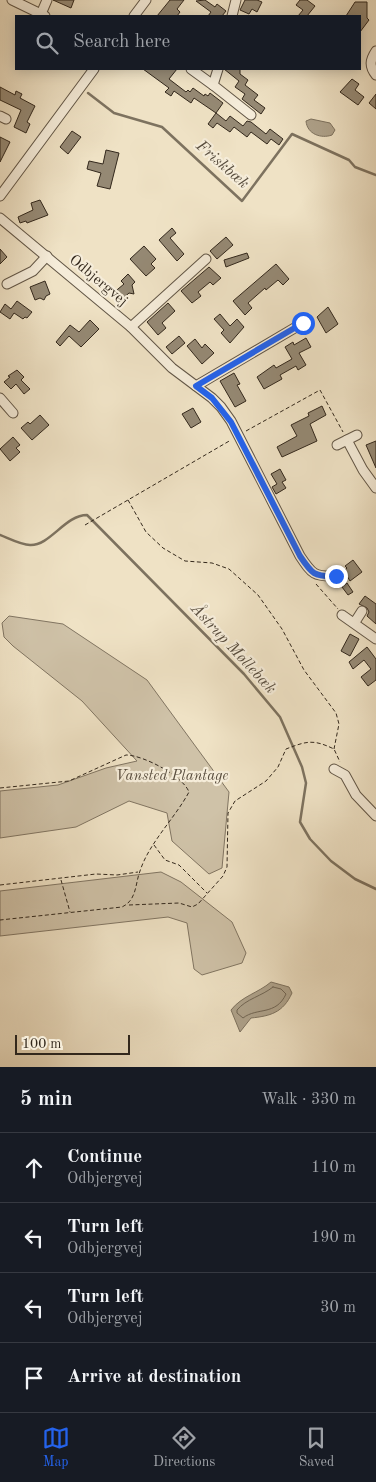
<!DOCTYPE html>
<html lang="en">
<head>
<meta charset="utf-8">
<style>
	:root { --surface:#171b24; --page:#242831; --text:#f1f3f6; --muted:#9ea1a6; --line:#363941; --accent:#2563eb }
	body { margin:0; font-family:"Old Standard TT",serif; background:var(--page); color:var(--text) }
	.scale { position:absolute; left:15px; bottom:12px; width:115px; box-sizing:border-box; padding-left:5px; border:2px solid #33281c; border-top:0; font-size:14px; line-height:18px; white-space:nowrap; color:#33281c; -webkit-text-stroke:4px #f5ecd9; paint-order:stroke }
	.stop { position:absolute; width:15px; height:15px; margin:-11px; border:4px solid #2563eb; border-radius:50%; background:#fff }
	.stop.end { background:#2563eb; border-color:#fff; box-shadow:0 1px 5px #0008 }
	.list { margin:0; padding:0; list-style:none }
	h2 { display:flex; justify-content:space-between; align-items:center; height:65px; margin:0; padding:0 20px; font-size:21px }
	h2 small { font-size:16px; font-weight:400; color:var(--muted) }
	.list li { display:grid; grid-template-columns:32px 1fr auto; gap:15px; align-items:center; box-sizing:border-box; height:70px; padding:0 20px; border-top:1px solid var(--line) }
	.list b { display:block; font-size:19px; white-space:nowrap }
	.list p { margin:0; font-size:16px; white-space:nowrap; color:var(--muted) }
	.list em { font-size:16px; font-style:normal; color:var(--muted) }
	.icon { flex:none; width:28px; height:28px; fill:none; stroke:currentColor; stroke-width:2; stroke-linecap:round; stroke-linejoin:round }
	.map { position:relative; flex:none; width:376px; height:1067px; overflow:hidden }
	.search { position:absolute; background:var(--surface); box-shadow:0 2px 12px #0003; left:15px; right:15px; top:15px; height:55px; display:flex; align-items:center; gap:12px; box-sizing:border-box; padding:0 18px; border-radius:0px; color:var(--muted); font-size:19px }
	.sheet { height:345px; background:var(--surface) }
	nav { display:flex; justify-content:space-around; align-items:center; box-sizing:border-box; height:70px; border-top:1px solid var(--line); background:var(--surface); font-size:14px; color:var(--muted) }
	nav a { display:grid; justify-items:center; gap:2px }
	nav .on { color:var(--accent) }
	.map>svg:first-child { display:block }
	.green { fill:#cfc2a8; stroke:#817562 }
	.water { fill:#afa38c; stroke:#7d725f }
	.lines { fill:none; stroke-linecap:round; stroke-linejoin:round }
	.shore { stroke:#716654; stroke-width:1 }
	.stream { stroke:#7d725f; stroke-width:2.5 }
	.building { fill:#958974; stroke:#33281c }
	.minor-casing { stroke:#625646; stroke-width:11 }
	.path { stroke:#33281c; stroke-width:1; stroke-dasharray:4 2.5; stroke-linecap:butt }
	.minor { stroke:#f5ecd9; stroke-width:9 }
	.route { stroke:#2563eb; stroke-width:6 }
	.labels { text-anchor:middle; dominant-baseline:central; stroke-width:4.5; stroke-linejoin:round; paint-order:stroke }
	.street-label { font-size:15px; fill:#33281c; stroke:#f5ecd9 }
	.park-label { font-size:15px; font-style:italic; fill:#5a4e3f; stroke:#f5ecd9 }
	.water-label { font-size:16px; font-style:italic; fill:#584d3e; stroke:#f5ecd9 }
</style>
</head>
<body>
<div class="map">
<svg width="376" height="1067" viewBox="0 0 376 1067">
	<rect width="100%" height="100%" fill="#efe2c5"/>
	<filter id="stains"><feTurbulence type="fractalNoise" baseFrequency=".004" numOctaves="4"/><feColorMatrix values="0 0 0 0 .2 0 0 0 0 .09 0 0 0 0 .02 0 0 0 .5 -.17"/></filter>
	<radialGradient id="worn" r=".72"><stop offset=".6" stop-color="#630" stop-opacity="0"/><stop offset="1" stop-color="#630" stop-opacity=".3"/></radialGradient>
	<!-- green -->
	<g class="green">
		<polygon points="9,616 63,624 147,680 229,792 222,868 209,874 172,841 167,813 129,801 76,827 0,838 0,791 58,785 106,768 137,761 82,701 13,646 4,637 2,623"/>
		<polygon points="161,872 181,882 232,922 246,953 242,963 202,975 194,969 187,923 168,917 0,936 0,891"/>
	</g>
	<!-- water -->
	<g class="water">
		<path d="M311 119 330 123 335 130 332 135C321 139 307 134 306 121Z"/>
		<path d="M271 982 289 987 292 993C283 1013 270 1016 251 1018L240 1032 231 1010C242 996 258 993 271 982Z"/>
	</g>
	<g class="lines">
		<!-- shore -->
		<path class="shore" d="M273 987 281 989 286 994C276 1016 257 1007 243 1018L237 1013V1010C246 999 262 996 273 987Z"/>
		<!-- stream -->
		<g class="stream">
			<polyline points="88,93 114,113 162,127 242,201 292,134 349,160 355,167 376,175"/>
			<path d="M0 535C8 538 21 545 30 545 50 546 65 515 87 515L244 674 280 717 302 767 306 783 300 822 310 839 331 861 355 879 376 889"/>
		</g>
	</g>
	<!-- building -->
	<g class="building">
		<polygon points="53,0 74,0 71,8"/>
		<polygon points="170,0 184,0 177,9 180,12 177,16 157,16"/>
		<polygon points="205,0 215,7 217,4 226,11 222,16 208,16 211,12 196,1"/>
		<polygon points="245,0 257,0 262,2 257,12 252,9 249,14 240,10"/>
		<polygon points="300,0 307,0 315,6 307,16 298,16 303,10 296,5"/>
		<polygon points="355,2 367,2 367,18 369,20 360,32 360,16 346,16"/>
		<polygon points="143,69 177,69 169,79 186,92 188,90 190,92 193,88 204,96 205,94 208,96 210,93 223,103 216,113 194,98 191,103 174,91 171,96 165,92 169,88"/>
		<polygon points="224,69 240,69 240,74 248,80 245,85 258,95 254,100 265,108 261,114 242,99 245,94 235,87 239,81"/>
		<polygon points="352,79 359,84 355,90 364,97 358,105 340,92"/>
		<polygon points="0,87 15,95 16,91 22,94 20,98 35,106 27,122 30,124 26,133 14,127 21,110 0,100"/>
		<polygon points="376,94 376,109 369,103"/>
		<polygon points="216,113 226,121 230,116 243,126 247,121 251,122 266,134 270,129 283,139 279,145 271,139 267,144 251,132 247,137 234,127 230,132 217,123 213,128 208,124"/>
		<polygon points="72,131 81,137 68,154 60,147"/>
		<polygon points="0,137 10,142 0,162"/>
		<polygon points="106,150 119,153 110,189 97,186 101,173 87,169 89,161 103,164"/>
		<polygon points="40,200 48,215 27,223 26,221 20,223 18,217 33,210 31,203"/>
		<polygon points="172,228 176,233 170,238 184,254 177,261 159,240"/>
		<polygon points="226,237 233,245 217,259 210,251"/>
		<polygon points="144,246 156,259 151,264 155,268 146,276 130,259"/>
		<polygon points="0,249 7,257 0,264"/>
		<polygon points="247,253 249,258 226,267 224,260"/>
		<polygon points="276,264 289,279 283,285 278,280 266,290 265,288 248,303 252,308 245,315 233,301"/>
		<polygon points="209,267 221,278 213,285 210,282 198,292 201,296 192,303 181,291"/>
		<polygon points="128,274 135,282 132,285 134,294 129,293 119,302 112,294 124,284 121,281"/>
		<polygon points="45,281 50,294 46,296 44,300 40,298 35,300 30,287"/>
		<polygon points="17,301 32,312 27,318 25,317 23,319 14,313 10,319 0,312 5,304 11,309"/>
		<polygon points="168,303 175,311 162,323 166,328 158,335 147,322"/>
		<polygon points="328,307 338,324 326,333 317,317"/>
		<polygon points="220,314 230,326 237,319 244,327 230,343 221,333 224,330 214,319"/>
		<polygon points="90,320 99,329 81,347 69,336 60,346 56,342 70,325 79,332"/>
		<polygon points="179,336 185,343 172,354 166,347"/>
		<polygon points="306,338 311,347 299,353 306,365 298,370 296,366 280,375 282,379 264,389 257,377 274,365 276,368 292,359 285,347 293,342 294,345"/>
		<polygon points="195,339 202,348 205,344 214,353 202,364 187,346"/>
		<polygon points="17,370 24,377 21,380 30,389 24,394 16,384 11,389 4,382 10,377 8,376"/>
		<polygon points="234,373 240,384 237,385 246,401 235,407 220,381"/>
		<polygon points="322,406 326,415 310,424 317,441 282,457 277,447 297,436 291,425 309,416 308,413"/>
		<polygon points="193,408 201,422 191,428 182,414"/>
		<polygon points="40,415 49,425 32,440 21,428 28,422 30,424"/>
		<polygon points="13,437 20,445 16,448 20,452 10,461 0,449"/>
		<polygon points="376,441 376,468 366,445"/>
		<polygon points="280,469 286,480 282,482 286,488 276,494 272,487 277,484 271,474"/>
		<polygon points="353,560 362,572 350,581 344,571 347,568 345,566"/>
		<polygon points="347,583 353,592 348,595 342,587"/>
		<polygon points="365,596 376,604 376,624 367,616 369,612 367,608 359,604"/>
		<polygon points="350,634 359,639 350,656 341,651"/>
		<polygon points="367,647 376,659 376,680 368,686 361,677 371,669 364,660 353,669 349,662"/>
	</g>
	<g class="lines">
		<!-- minor casing -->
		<g class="minor-casing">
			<g id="minor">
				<polyline points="12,0 45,16"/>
				<polyline points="41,14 47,0"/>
				<polyline points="134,16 146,0"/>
				<polyline points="232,16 236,0"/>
				<path d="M376 51C370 60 369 66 376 75"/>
				<polyline points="191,69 213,85"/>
				<polyline points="218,69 213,85 251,115"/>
				<polyline points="0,116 6,119"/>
				<polyline points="0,196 94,69"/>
				<path d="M0 218 131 327 172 368 212 398 221 407 231 421 300 556C312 574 314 577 336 576"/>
				<polyline points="7,284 33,271 47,256"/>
				<polyline points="131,327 206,259"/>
				<polyline points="196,386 303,323"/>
				<polyline points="0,398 13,413"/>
				<polyline points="347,440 363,470 376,488"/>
				<polyline points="337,445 357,435"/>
				<polyline points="342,615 376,639"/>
				<polyline points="355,622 362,611"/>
				<polyline points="334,769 345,775 356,795 376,816"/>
			</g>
		</g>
		<!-- path -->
		<g class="path">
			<polyline points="246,431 320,390 343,432"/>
			<polyline points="128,500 146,532 163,548 185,561 212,563 229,569 258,595 282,629 304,670 336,713 339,724 334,749"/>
			<polyline points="85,525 231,440"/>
			<polyline points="316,584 338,609"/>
			<path d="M0 788 69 781 126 755C143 755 183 776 189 792 175 818 149 843 140 871 135 884 137 900 122 907L0 920"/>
			<polyline points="154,845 165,860 179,865 207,893"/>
			<polyline points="61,880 70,912"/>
			<polyline points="0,885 96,874 117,875 138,872"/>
			<path d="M129 905 179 903 192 907 198 904 223 876 227 867 228 813 235 801 266 781 278 767 286 749C307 741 313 739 334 749L340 762"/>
		</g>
		<!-- minor -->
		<use href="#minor" class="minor"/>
	</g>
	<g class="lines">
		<!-- route -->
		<path class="route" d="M303 323 196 386 212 398 231 422 300 556C312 574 314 577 336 576"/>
	</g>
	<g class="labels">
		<!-- street labels -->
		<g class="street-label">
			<text transform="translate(98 281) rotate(40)">Odbjergvej</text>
		</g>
		<!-- park labels -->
		<g class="park-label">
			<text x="172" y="776">Vansted Plantage</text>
		</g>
		<!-- water labels -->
		<g class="water-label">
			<text transform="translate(222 165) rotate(41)">Friskbæk</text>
			<text transform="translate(233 649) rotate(47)">Åstrup Møllebæk</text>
		</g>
	</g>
	<rect width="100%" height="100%" filter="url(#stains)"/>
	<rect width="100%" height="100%" fill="url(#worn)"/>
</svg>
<div class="scale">100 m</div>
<div class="stop" style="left:303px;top:323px"></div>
<div class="stop end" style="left:336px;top:576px"></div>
<div class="search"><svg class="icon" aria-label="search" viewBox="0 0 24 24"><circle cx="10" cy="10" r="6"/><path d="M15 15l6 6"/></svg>Search here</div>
</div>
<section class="sheet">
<h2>5 min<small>Walk · 330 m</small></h2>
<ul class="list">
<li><svg class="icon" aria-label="ahead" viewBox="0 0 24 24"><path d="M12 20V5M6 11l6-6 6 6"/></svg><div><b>Continue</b><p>Odbjergvej</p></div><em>110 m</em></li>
<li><svg class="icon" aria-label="left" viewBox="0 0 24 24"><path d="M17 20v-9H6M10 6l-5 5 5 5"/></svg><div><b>Turn left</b><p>Odbjergvej</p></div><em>190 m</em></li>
<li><svg class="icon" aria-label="left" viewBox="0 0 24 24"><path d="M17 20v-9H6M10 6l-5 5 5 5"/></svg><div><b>Turn left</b><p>Odbjergvej</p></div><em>30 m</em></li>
<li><svg class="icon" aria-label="arrive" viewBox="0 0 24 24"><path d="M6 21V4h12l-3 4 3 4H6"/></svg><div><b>Arrive at destination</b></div></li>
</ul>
</section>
<nav>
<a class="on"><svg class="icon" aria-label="map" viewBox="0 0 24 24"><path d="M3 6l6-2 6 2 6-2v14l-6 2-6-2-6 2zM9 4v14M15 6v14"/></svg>Map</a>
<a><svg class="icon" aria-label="directions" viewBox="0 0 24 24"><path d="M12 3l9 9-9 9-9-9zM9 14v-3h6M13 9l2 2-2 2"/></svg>Directions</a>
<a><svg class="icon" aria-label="saved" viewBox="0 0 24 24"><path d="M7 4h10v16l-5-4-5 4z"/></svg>Saved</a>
</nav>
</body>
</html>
